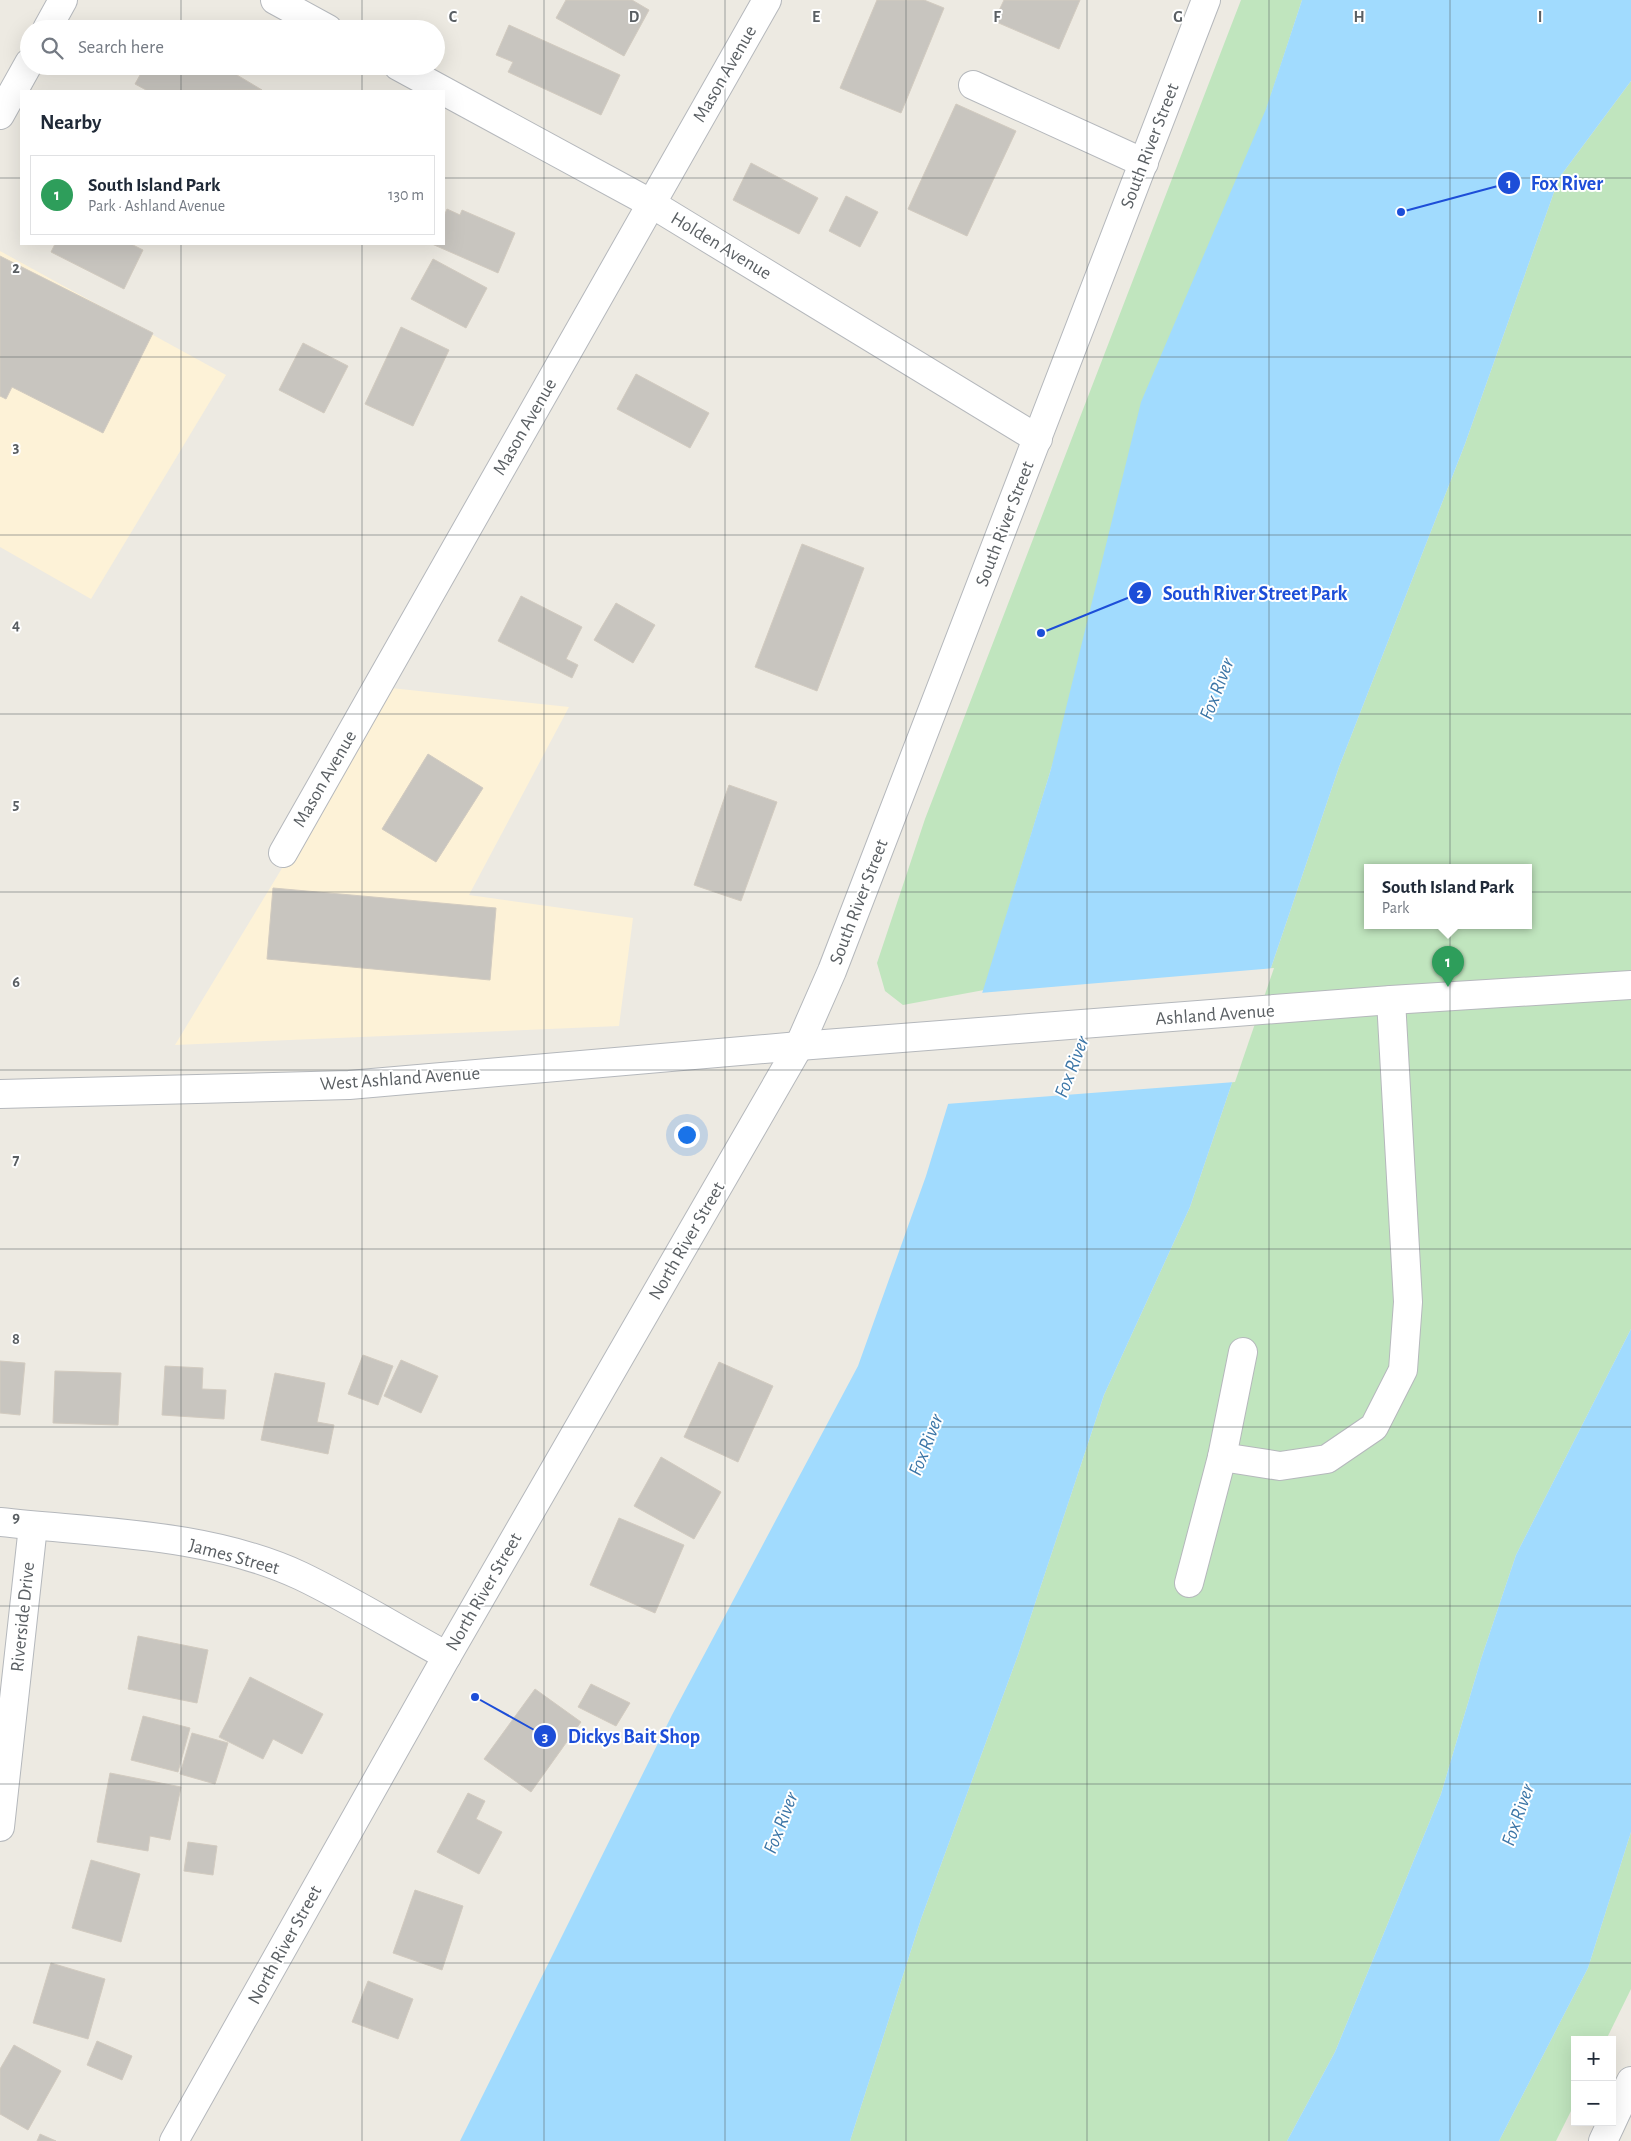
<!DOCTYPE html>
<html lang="en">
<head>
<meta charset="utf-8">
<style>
	:root { --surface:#fff; --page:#f6f6f7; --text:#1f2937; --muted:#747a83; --line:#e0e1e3; --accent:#2563eb }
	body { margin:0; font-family:"Alegreya Sans",sans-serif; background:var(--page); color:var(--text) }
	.controls { position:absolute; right:15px; bottom:15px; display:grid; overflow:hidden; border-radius:0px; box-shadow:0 5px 20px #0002 }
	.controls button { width:45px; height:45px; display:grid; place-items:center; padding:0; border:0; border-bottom:1px solid var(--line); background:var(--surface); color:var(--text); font:25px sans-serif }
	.you { position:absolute; left:686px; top:1134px; width:18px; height:18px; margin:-12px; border:4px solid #fff; border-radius:50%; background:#1a73e8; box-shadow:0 0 0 8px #1a73e833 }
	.badge { display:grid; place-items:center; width:32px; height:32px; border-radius:50%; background:var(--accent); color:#fff; font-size:16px; font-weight:700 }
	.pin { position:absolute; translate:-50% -41px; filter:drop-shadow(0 1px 2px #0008) }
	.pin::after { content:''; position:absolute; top:26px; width:18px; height:15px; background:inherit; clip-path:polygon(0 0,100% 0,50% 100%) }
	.popup { position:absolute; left:1364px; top:864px; width:168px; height:65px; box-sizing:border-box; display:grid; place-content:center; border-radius:0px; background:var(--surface); filter:drop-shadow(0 1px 4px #0005); font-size:16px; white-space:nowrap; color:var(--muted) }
	.popup b { font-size:19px; color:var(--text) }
	.popup::after { content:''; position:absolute; left:50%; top:100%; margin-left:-10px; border:10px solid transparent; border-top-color:var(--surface) }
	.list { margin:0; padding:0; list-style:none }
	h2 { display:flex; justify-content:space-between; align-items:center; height:65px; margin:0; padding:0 20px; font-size:21px }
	h2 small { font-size:16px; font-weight:400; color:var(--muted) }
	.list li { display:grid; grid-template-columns:32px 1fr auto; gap:15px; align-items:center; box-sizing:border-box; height:80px; margin:0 10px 10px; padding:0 10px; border:1px solid var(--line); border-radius:0px }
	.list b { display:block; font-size:19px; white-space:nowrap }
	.list p { margin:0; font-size:16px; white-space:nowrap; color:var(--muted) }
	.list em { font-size:16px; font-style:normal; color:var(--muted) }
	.icon { flex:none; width:28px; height:28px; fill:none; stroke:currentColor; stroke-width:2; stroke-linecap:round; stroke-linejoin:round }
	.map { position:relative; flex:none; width:1631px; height:2141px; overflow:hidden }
	.search { position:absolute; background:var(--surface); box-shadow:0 5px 20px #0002; left:20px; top:20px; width:425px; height:55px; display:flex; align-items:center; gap:12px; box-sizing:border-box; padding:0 18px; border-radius:28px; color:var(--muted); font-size:19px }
	.panel { position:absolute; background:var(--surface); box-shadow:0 5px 20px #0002; left:20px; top:90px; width:425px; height:155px; border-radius:0px }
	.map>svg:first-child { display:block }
	.commercial { fill:#fdf2d7 }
	.green { fill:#c0e5be; fill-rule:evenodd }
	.water { fill:#a1dbfe }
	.pier { fill:#edeae2 }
	.building { fill:#c8c5bf; stroke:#d2cbc0 }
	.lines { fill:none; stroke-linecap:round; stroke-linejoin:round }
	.minor-casing { stroke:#b5b8bc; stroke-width:30 }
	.minor { stroke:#fff; stroke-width:28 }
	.grid { fill:none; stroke:#5a5f63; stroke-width:1; stroke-opacity:0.55 }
	.labels { text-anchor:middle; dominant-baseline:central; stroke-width:4; stroke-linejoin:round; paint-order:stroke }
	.street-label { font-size:19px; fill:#5a5f63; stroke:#fff }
	.water-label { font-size:20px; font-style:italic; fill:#3c76a7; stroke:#fff }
	.grid-label { font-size:16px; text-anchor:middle; font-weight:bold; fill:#5a5f63; stroke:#fff; stroke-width:4; stroke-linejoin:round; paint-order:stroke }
	.leader { fill:none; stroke:#1d4ed8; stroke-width:2 }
	.callout-dot { fill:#1d4ed8; stroke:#fff; stroke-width:2 }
	.mark-label { font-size:15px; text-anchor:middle; font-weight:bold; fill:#fff }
	.callout-label { font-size:20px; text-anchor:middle; font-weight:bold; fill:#1d4ed8; stroke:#fff; stroke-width:4; stroke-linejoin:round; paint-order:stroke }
</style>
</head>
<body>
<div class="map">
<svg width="1631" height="2141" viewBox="0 0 1631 2141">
	<rect width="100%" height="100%" fill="#edeae2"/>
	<!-- commercial -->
	<g class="commercial">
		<polygon points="0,251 226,375 91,599 0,547"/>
		<polygon points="391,688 569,707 469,895 633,918 619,1026 175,1045"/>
	</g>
	<!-- green -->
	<g class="green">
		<polygon points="1241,0 1302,0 1051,769 984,990 903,1005 885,991 877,963 925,819"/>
		<path d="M1631 81V1329L1516 1555 1481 1659 1441 1794 1335 2052 1287 2141H850L921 1919 1018 1655 1104 1395 1190 1207 1339 767 1465 444 1559 178ZM1368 868H1528V926H1368Z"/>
		<polygon points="1631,1832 1631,1989 1606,2040 1575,2040 1575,2103 1556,2141 1499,2141 1588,1968"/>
	</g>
	<!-- water -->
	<g class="water">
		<polygon points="1302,0 1631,0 1631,81 1559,178 1465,444 1339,767 1190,1207 1104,1395 1018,1655 921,1919 850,2141 460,2141 672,1715 858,1366 926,1176 1051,769 1141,402 1266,109"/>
		<polygon points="1631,1329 1631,1832 1588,1968 1499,2141 1287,2141 1335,2052 1441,1794 1481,1659 1516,1555"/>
	</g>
	<!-- pier -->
	<polygon class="pier" points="1274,968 1235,1082 946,1104 980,993"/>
	<!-- building -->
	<g class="building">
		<polygon points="566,0 632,0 649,10 624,56 556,18"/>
		<polygon points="877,0 924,0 944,8 901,113 840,88"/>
		<polygon points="1004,0 1080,0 1059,49 994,21"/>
		<polygon points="509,25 620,75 601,115 508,72 513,62 496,55"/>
		<polygon points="145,66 222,66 262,90 148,91 135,84"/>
		<polygon points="956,104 1016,131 967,236 908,209"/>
		<polygon points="751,163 818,198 799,234 733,200"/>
		<polygon points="846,196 878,212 860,247 829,231"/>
		<polygon points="447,209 460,215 462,210 515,233 498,273 432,244 444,244 444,216"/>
		<polygon points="55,244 131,244 143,250 124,289 51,252"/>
		<polygon points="0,256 153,333 103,433 12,387 6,399 0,396"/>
		<polygon points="433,259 487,288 466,328 411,299"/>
		<polygon points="401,327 449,350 413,426 365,404"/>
		<polygon points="303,343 348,366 324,413 279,390"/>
		<polygon points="636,374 709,413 690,448 617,409"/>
		<polygon points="802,544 864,568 817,691 755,667"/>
		<polygon points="521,596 582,627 566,659 578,665 572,678 498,641"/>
		<polygon points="616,603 655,625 633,663 594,640"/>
		<polygon points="428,754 483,788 436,862 382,829"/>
		<polygon points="729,785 777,802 741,901 694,885"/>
		<polygon points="273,888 496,908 490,980 267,959"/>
		<polygon points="363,1355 393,1366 378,1405 348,1394"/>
		<polygon points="401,1360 438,1376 421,1413 384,1396"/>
		<polygon points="0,1361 25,1363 20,1415 0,1413"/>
		<polygon points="719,1362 773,1386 738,1462 684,1437"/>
		<polygon points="165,1366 203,1368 202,1389 226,1390 224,1419 162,1415"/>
		<polygon points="55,1371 121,1373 118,1425 53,1423"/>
		<polygon points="275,1373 325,1383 317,1422 334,1425 328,1454 261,1440"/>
		<polygon points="661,1457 721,1492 694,1539 634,1506"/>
		<polygon points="619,1518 684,1545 655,1613 590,1585"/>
		<polygon points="138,1636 208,1650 197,1703 128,1689"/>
		<polygon points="250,1677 323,1714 302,1754 273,1739 263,1759 219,1737"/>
		<polygon points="591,1684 630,1703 616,1726 578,1707"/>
		<polygon points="535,1689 581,1722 531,1792 484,1759"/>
		<polygon points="143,1716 190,1728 178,1772 131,1760"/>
		<polygon points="192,1733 228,1743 215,1784 180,1774"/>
		<polygon points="110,1773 181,1787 170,1840 150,1836 148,1851 97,1842"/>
		<polygon points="468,1793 485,1801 476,1819 502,1832 479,1874 437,1852"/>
		<polygon points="188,1842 217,1846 213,1875 184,1871"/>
		<polygon points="91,1860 140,1874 121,1942 72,1928"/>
		<polygon points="415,1890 463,1906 442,1970 393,1953"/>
		<polygon points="51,1963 105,1979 88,2039 33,2023"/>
		<polygon points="368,1981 413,1999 398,2039 352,2022"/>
		<polygon points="97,2041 132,2056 122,2080 87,2065"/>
		<polygon points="14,2045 61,2071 28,2130 0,2114 0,2069"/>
		<polygon points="40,2134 56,2141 37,2141"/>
	</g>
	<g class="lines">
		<!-- minor casing -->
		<g class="minor-casing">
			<g id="minor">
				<polyline points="275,0 328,29"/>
				<polyline points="47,29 63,0"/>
				<polyline points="398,66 652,204 1038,439"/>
				<polyline points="973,85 1144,163"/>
				<polyline points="0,115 29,63"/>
				<polyline points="283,853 767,0"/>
				<polyline points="0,1094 349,1085 799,1046 1391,1000 1631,985"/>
				<polyline points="1222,1457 1280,1466 1327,1459 1374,1427 1403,1370 1408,1302 1391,1000"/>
				<path d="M0 1522C99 1533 209 1533 301 1576 351 1600 399 1630 447 1656"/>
				<polyline points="1189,1583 1222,1457 1243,1352"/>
				<polyline points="0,1827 33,1526"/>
				<polyline points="174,2141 447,1656 799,1046 832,971 1206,0"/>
				<polyline points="1603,2141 1631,2081"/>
			</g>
		</g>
		<!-- minor -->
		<use href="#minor" class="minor"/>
	</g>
	<!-- grid -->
	<path class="grid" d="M181 0V29M362 0V29M544 0V2141M725 0V2141M906 0V2141M1087 0V2141M1269 0V2141M1450 0V2141M181 66V91M362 66V91M0 178H21M444 178H1631M181 244V2141M362 244V2141M0 357H1631M0 535H1631M0 714H1631M0 892H1631M0 1070H1631M0 1249H1631M0 1427H1631M0 1606H1631M0 1784H1631M0 1963H1631"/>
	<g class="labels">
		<!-- street labels -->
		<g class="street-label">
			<text transform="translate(725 74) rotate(-60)">Mason Avenue</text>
			<text transform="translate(1150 146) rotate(-69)">South River Street</text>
			<text transform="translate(721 246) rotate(31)">Holden Avenue</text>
			<text transform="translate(525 427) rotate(-60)">Mason Avenue</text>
			<text transform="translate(1005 524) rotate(-69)">South River Street</text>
			<text transform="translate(325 779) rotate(-60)">Mason Avenue</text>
			<text transform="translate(859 902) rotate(-69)">South River Street</text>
			<text transform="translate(1215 1015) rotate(-4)">Ashland Avenue</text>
			<text transform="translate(400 1079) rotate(-4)">West Ashland Avenue</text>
			<text transform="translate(687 1241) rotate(-60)">North River Street</text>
			<text transform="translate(234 1557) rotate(15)">James Street</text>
			<text transform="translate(484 1592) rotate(-60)">North River Street</text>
			<text transform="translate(23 1617) rotate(-84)">Riverside Drive</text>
			<text transform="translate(285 1945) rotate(-61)">North River Street</text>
		</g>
		<!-- water labels -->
		<g class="water-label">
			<text transform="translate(1217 689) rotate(-69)">Fox River</text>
			<text transform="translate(1072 1067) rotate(-69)">Fox River</text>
			<text transform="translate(926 1445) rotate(-69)">Fox River</text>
			<text transform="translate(1518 1815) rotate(-71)">Fox River</text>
			<text transform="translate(781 1823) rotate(-69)">Fox River</text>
		</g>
	</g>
	<g class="grid-label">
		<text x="453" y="22">C</text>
		<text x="634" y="22">D</text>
		<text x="816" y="22">E</text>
		<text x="997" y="22">F</text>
		<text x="1178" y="22">G</text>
		<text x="1359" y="22">H</text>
		<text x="1540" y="22">I</text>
		<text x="16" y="273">2</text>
		<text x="16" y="452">3</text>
		<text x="16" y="630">4</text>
		<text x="16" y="809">5</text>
		<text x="16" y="987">6</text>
		<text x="16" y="1165">7</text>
		<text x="16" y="1344">8</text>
		<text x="16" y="1522">9</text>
	</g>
	<!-- callouts -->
	<path class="leader" d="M1401 212L1509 183M1041 633L1140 593M475 1697L545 1736"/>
	<g class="callout-dot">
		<circle cx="1401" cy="212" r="5"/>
		<circle cx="1041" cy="633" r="5"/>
		<circle cx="475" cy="1697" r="5"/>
		<circle cx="1509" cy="183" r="12"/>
		<circle cx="1140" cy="593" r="12"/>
		<circle cx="545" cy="1736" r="12"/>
	</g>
	<g class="mark-label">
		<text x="1509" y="188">1</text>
		<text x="1140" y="598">2</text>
		<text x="545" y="1742">3</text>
	</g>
	<g class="callout-label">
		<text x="1567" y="190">Fox River</text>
		<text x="1255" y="600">South River Street Park</text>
		<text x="634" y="1743">Dickys Bait Shop</text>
	</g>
</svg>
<div class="controls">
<button>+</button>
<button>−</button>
</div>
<div class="you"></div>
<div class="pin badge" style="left:1448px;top:987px;background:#2e9e5b">1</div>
<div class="popup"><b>South Island Park</b>Park</div>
<div class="search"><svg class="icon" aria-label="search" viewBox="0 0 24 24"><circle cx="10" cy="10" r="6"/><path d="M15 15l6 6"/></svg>Search here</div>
<section class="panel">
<h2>Nearby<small></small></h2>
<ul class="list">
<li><span class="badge" style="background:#2e9e5b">1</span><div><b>South Island Park</b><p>Park · Ashland Avenue</p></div><em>130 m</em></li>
</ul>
</section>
</div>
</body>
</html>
